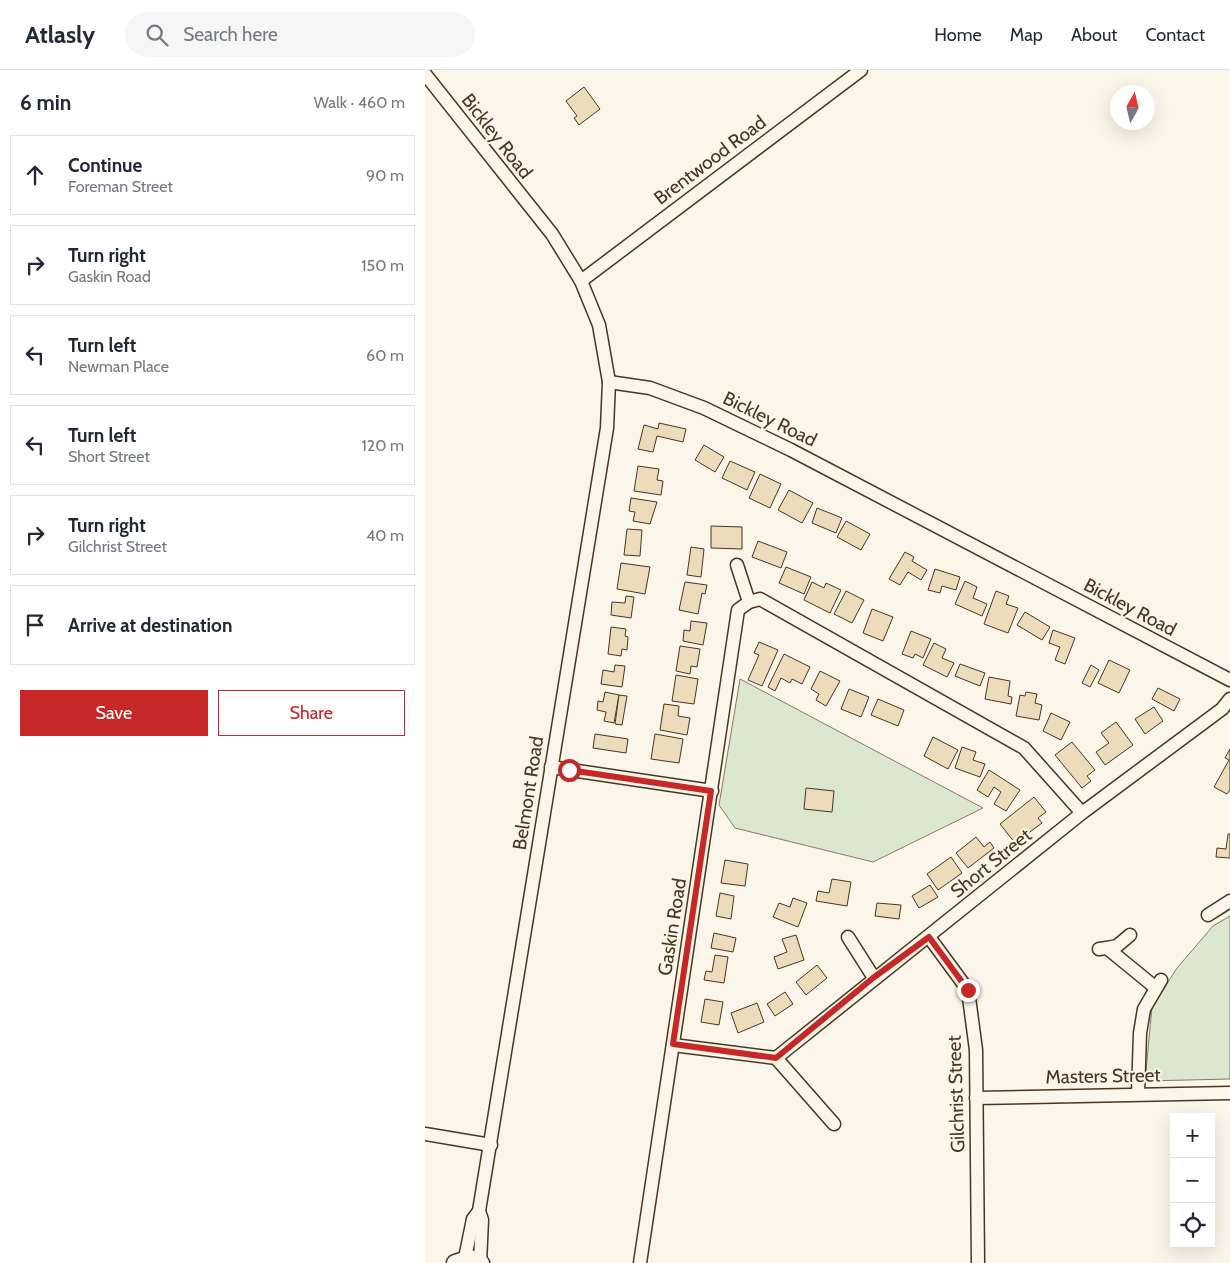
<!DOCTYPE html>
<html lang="en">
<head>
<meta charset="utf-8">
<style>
	:root { --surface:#fff; --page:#f6f6f7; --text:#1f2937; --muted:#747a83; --line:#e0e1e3; --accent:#c62828 }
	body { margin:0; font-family:Cabin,sans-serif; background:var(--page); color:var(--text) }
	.controls { position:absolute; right:15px; bottom:15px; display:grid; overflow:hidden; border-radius:0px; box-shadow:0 5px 20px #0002 }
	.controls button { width:45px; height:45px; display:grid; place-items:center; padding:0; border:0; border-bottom:1px solid var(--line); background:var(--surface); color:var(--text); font:25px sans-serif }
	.compass { position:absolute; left:685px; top:15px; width:45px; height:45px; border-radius:50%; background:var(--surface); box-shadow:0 5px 20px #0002; rotate:8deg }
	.stop { position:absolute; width:15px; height:15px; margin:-11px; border:4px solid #c62828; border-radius:50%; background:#fff }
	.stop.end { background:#c62828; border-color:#fff; box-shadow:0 1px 5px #0008 }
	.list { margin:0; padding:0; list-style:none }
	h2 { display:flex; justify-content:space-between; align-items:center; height:65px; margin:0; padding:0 20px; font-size:21px }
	h2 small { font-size:16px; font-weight:400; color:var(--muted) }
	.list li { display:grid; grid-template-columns:32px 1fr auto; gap:15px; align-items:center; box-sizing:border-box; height:80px; margin:0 10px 10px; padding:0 10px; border:1px solid var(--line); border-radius:0px }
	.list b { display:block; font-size:19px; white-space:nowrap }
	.list p { margin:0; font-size:16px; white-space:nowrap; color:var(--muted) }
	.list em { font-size:16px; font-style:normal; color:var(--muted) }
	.actions { display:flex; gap:10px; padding:15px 20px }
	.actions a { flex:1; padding:11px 0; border:1px solid var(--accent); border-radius:0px; text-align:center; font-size:18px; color:var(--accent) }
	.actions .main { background:var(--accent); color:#fff }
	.icon { flex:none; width:28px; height:28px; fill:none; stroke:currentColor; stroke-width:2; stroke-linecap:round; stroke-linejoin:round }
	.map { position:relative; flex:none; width:805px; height:1193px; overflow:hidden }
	header { display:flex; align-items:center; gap:30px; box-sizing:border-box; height:70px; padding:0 25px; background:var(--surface); border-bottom:1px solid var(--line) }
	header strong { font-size:24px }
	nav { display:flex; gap:28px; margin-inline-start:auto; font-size:18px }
	.search { width:350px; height:45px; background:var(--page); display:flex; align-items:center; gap:12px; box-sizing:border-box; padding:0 18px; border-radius:28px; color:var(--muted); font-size:19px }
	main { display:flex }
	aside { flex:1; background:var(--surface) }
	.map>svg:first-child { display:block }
	.green { fill:#dce7d0; stroke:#887966 }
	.building { fill:#ecdcbc; stroke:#4a3520 }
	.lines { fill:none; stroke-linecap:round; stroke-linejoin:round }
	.minor-casing { stroke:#4a3520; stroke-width:15 }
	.major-casing { stroke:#4a3520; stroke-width:19 }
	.minor { stroke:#fbf6e9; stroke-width:12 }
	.major { stroke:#fbf6e9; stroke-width:16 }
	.route { stroke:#c62828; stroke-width:6 }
	.labels { text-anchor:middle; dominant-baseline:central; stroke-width:4; stroke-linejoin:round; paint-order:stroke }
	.street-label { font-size:19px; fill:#4a3520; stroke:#fbf6e9 }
</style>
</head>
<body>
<header>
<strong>Atlasly</strong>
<div class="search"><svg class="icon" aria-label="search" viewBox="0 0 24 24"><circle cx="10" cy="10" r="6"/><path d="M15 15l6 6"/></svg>Search here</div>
<nav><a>Home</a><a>Map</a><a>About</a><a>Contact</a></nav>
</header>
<main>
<aside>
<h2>6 min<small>Walk · 460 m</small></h2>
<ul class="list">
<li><svg class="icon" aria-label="ahead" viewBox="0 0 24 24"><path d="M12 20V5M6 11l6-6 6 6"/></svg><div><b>Continue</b><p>Foreman Street</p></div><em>90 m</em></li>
<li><svg class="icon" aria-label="right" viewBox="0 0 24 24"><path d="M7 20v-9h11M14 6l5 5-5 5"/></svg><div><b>Turn right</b><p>Gaskin Road</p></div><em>150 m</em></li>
<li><svg class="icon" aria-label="left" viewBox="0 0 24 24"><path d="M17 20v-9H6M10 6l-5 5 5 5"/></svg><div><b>Turn left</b><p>Newman Place</p></div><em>60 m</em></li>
<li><svg class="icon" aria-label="left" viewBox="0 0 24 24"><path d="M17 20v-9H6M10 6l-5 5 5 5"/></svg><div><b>Turn left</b><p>Short Street</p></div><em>120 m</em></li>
<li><svg class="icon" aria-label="right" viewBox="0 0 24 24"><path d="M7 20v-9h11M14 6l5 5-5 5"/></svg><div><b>Turn right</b><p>Gilchrist Street</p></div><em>40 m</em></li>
<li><svg class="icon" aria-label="arrive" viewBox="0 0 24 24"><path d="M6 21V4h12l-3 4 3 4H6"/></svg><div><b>Arrive at destination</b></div></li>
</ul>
<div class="actions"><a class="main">Save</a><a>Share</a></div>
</aside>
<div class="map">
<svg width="805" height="1193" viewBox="0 0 805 1193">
	<rect width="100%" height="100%" fill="#fbf6e9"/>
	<!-- green -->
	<g class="green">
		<polygon points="315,609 558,738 448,792 310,758 294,735"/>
		<polygon points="805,846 805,1009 720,1011 727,937 752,898 788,856"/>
	</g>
	<!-- building -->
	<g class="building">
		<polygon points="159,17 175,39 154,55 149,48 152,46 141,31"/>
		<polygon points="234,353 261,359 258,372 232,366 228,382 213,379 219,355 233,359"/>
		<polygon points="279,375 299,387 290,402 270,390"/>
		<polygon points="305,391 330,402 322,420 297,408"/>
		<polygon points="213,396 234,399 232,410 238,411 236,425 209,421"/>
		<polygon points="335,404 356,414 345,438 324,428"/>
		<polygon points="364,420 388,433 377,453 353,440"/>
		<polygon points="206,428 232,432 225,454 208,451 210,442 204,441"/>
		<polygon points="392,438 417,448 411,463 387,453"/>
		<polygon points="421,451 445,464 436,480 412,467"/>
		<polygon points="286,456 317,457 317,479 286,478"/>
		<polygon points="202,459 217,460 215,486 199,485"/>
		<polygon points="333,471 362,482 356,498 327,487"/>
		<polygon points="266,477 279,479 276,507 262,505"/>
		<polygon points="480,482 489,487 487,491 502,500 496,510 483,502 475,515 464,509"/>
		<polygon points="196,493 225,497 220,524 192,519"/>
		<polygon points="361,497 386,507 379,524 354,513"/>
		<polygon points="510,499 535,507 531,520 517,516 515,523 503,520"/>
		<polygon points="540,511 552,517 548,528 562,534 557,546 530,534"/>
		<polygon points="260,512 282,515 280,524 277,523 273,544 254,540"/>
		<polygon points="387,512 399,518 401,513 416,520 405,543 379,530"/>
		<polygon points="421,521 439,530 427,553 409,544"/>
		<polygon points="571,521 584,526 581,534 593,538 583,563 559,554"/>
		<polygon points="201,526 209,527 206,548 186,545 187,532 200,533"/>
		<polygon points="447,539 468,547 458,571 438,563"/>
		<polygon points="600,542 625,557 617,570 592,555"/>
		<polygon points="266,551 282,553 278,575 258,571 259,560 265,561"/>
		<polygon points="186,557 201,559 200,566 203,567 202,580 197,579 196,586 183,584"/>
		<polygon points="628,560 650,568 640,594 630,590 635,577 624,573"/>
		<polygon points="486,561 506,569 498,588 490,584 488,588 477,584"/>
		<polygon points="334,572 353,580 337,616 323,610 334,585 329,583"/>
		<polygon points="509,573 521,579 517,588 529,593 522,607 498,595"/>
		<polygon points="255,576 275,579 272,597 266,596 265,604 251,601"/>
		<polygon points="359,584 385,597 377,614 367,609 365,613 356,608 350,621 343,617"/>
		<polygon points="684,590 705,600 694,623 673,613"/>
		<polygon points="535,594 560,603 555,616 530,606"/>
		<polygon points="190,595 200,596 197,617 176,614 178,600 189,602"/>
		<polygon points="666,595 674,600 665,617 657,613"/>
		<polygon points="395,601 415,611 401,636 391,630 394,624 386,619"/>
		<polygon points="251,605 273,609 269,634 247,631"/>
		<polygon points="564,607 585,611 583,626 587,627 586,634 560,629"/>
		<polygon points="733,618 755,629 749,641 727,629"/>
		<polygon points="424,619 444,627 436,647 416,639"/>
		<polygon points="180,622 194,625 189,653 179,651 181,642 172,640 173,631 178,632"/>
		<polygon points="601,622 612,624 610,633 617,635 614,650 591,646 595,625 600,626"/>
		<polygon points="194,625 202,626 197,655 190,654"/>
		<polygon points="453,629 479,640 473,656 446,645"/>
		<polygon points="239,634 254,636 253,646 265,648 262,665 235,660"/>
		<polygon points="729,637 738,651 720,664 710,649"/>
		<polygon points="626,643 645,652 636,670 618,661"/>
		<polygon points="691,652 708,675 680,695 671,682 684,673 676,663"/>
		<polygon points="170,664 203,669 201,683 168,678"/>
		<polygon points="230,664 258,669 254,693 226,689"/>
		<polygon points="508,667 533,680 523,699 499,686"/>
		<polygon points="647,672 670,700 662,706 666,711 657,718 630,685"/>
		<polygon points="537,677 551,682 548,690 560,694 555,707 530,698"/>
		<polygon points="805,679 805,720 802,724 789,717 804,690 800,688"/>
		<polygon points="564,700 595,720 581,741 569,734 576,722 569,717 563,727 552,720"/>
		<polygon points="381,718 409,721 407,742 379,739"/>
		<polygon points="609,727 621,742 613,748 617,753 590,773 575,754"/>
		<polygon points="803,764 805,764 805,788 791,787 792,778 801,779"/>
		<polygon points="551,767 559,777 565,772 569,778 543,798 531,783"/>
		<polygon points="526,787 537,803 513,820 502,804"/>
		<polygon points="300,790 323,794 320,816 296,813"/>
		<polygon points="407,809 426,812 422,836 391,831 393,821 404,823"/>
		<polygon points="505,815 513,827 494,838 487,826"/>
		<polygon points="295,823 309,826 306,849 291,846"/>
		<polygon points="368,828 382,833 373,857 348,847 354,833 365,837"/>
		<polygon points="452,833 476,835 474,849 450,846"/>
		<polygon points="289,863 311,868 308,882 286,878"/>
		<polygon points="371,865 379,890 353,899 349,887 362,882 357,869"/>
		<polygon points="290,885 303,887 299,913 279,910 281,901 287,902"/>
		<polygon points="392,895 402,908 381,925 371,912"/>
		<polygon points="360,922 368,934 350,946 342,934"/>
		<polygon points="280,929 298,932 294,955 276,952"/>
		<polygon points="332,933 339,952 313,963 306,943"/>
	</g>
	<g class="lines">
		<!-- minor casing -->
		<g class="minor-casing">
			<g id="minor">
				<polyline points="0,4 127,164 156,211 174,255 184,312 182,358 54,1141 57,1150 55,1193"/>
				<polyline points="156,211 436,0"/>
				<polyline points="184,312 225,318 279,338 366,380 805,610"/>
				<polyline points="312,495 324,532"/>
				<polyline points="126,697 287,721"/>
				<polyline points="783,845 805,831"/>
				<polyline points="423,867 449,908"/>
				<polyline points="504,867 543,920 551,980 553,1193"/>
				<polyline points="682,878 692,876 705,865"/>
				<polyline points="674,879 682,878 731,918"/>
				<polyline points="248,975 351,988 409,1054"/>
				<polyline points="351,988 657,743 797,639 805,629"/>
				<polyline points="713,1024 715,963 719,939 736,910"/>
				<polyline points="551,1028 805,1023"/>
				<polyline points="0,1064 66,1075"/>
				<polyline points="40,1188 48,1149 54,1141"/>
				<polyline points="215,1193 313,540 324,532 335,529 599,678 657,743"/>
			</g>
		</g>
		<!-- major casing -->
		<g class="major-casing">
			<polyline id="major" points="30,1193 45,1188 56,1193"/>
		</g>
		<!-- minor -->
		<use href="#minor" class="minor"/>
		<!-- major -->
		<use href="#major" class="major"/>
	</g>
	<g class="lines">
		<!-- route -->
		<polyline class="route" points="144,700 286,721 248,974 351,988 448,908 504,867 543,920"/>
	</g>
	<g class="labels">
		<!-- street labels -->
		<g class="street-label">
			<text transform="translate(72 66) rotate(52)">Bickley Road</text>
			<text transform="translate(285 90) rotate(-37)">Brentwood Road</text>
			<text transform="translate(345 349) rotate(26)">Bickley Road</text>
			<text transform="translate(705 537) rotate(28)">Bickley Road</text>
			<text transform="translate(103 723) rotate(-81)">Belmont Road</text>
			<text transform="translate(566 793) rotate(-39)">Short Street</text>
			<text transform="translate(247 857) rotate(-81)">Gaskin Road</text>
			<text transform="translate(678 1006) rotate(-1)">Masters Street</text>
			<text transform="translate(531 1024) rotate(-92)">Gilchrist Street</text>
		</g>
	</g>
</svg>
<div class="controls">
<button>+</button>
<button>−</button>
<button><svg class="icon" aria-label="locate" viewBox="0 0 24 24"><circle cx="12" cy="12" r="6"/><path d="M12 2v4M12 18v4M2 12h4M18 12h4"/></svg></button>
</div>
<svg class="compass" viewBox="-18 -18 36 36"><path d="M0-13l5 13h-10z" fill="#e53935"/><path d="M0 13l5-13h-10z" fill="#747a83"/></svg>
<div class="stop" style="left:144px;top:700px"></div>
<div class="stop end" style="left:543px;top:920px"></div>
</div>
</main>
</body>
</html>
